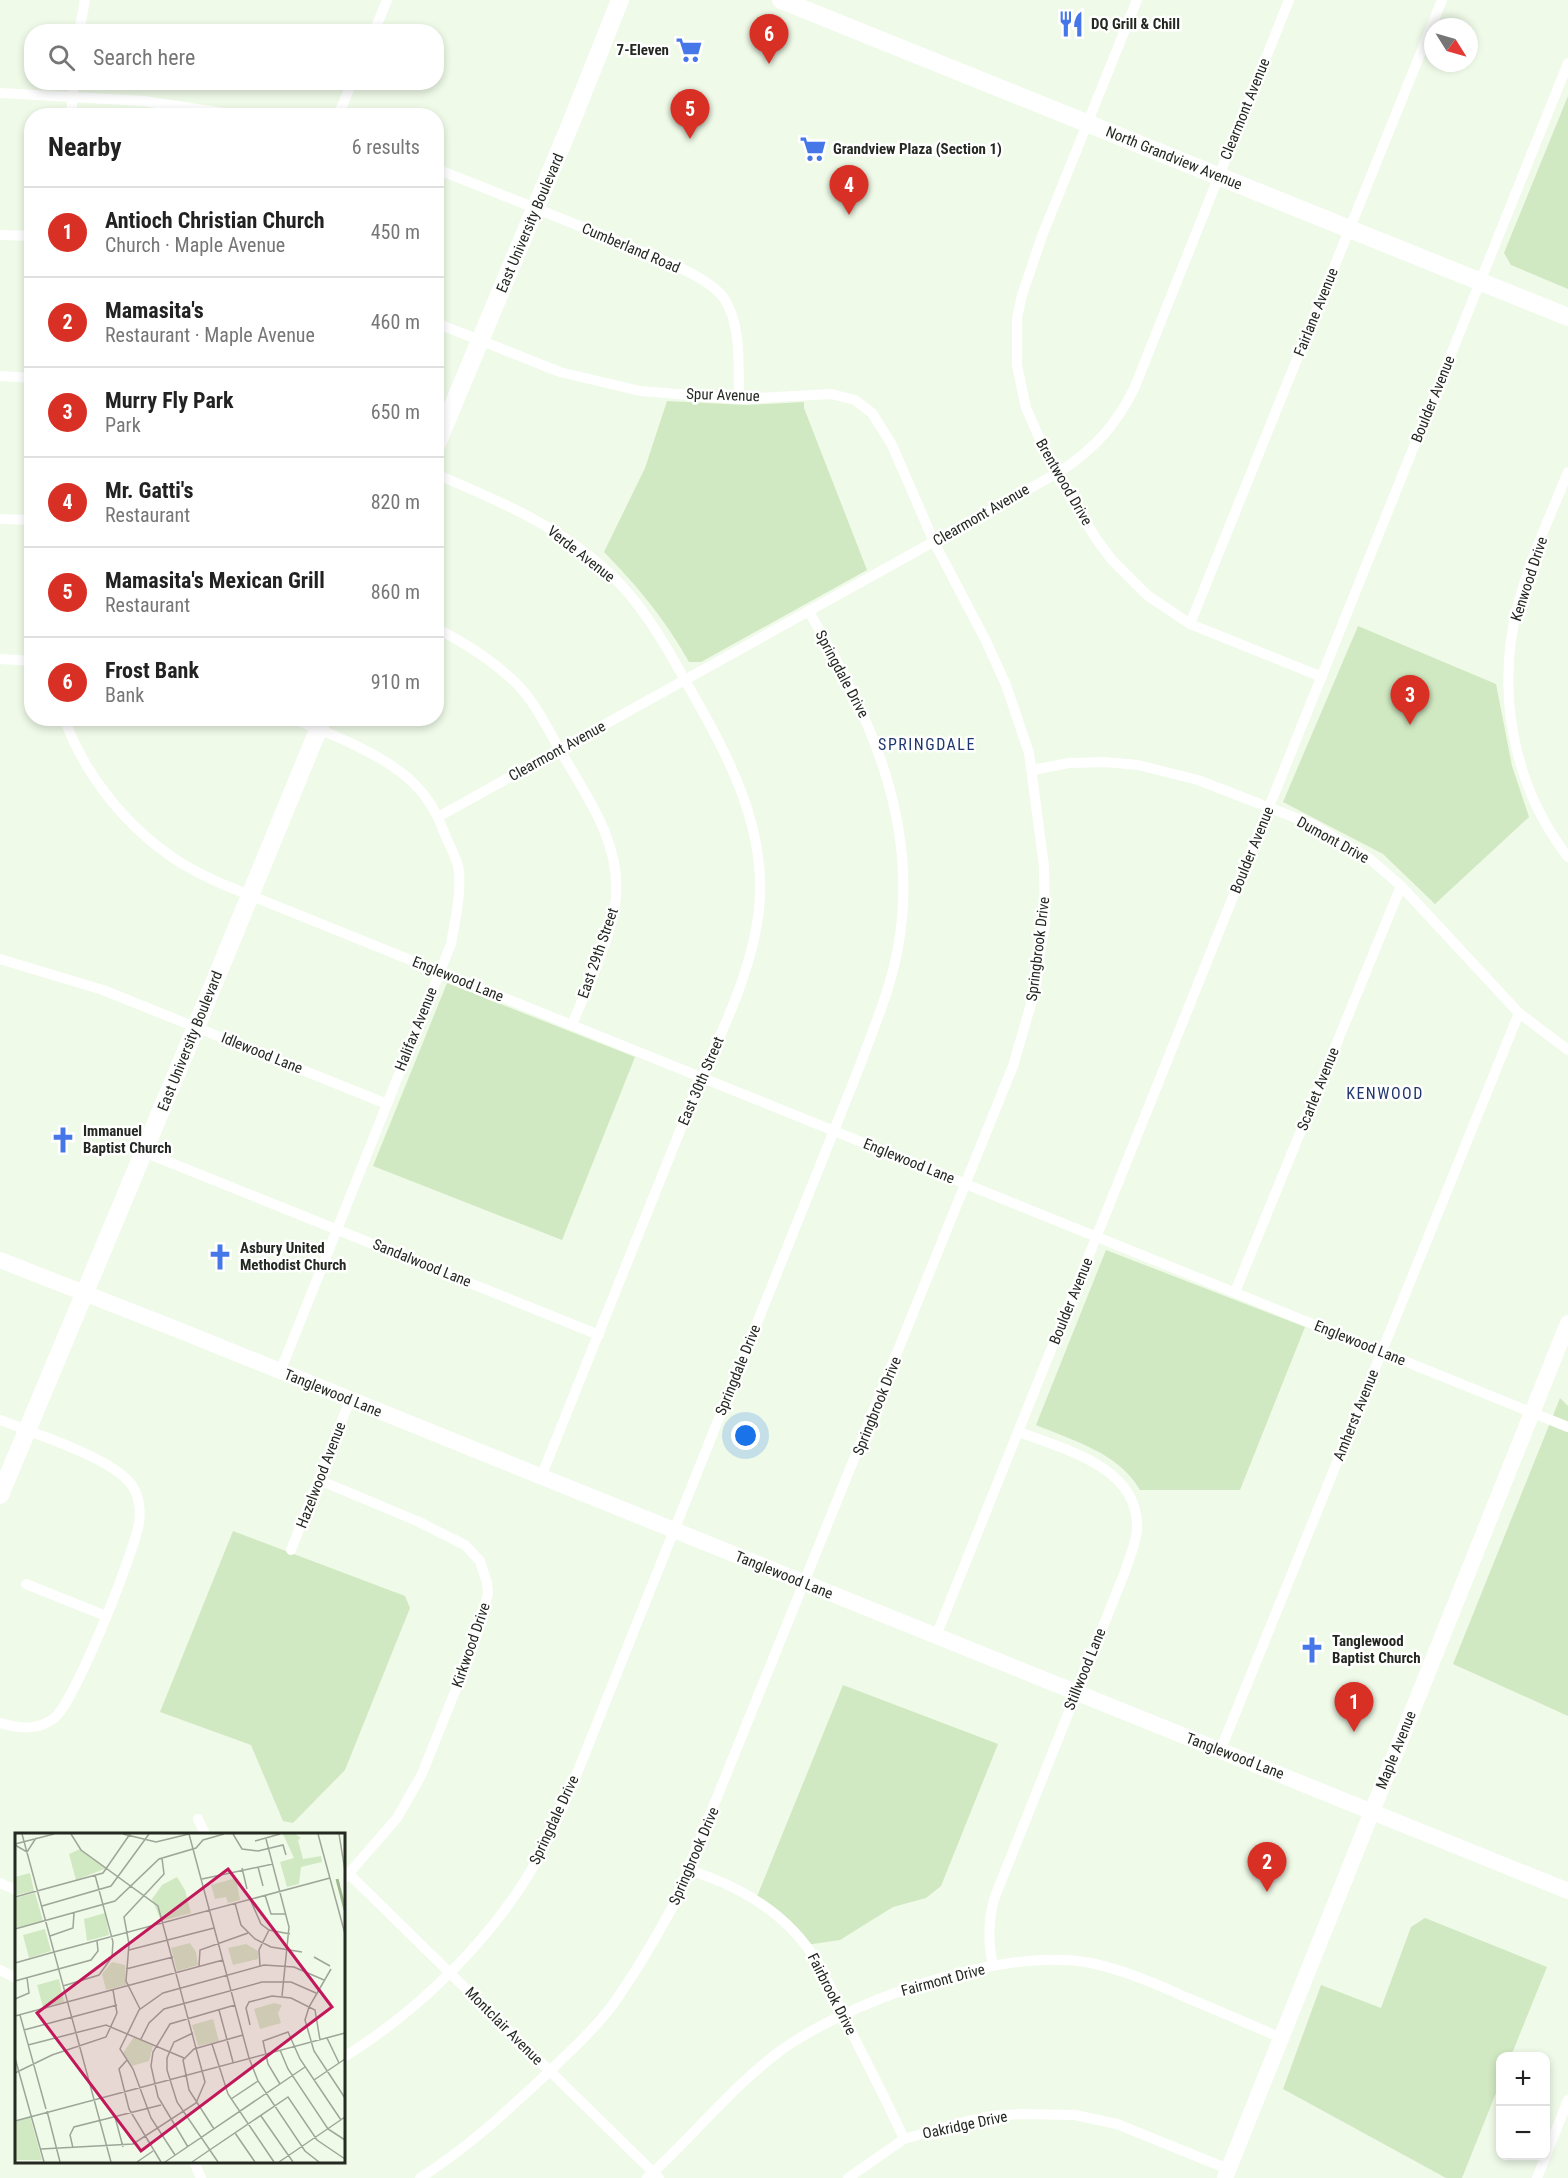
<!DOCTYPE html>
<html lang="en">
<head>
<meta charset="utf-8">
<style>
	:root { --surface:#fff; --page:#f6f6f6; --text:#222; --muted:#767676; --line:#e0e0e0; --accent:#d93025 }
	body { margin:0; font-family:"Roboto Condensed",sans-serif; background:var(--page); color:var(--text) }
	.controls { position:absolute; right:18px; bottom:18px; display:grid; overflow:hidden; border-radius:12px; box-shadow:0 3px 9px #0003 }
	.controls button { width:54px; height:54px; display:grid; place-items:center; padding:0; border:0; border-bottom:2px solid var(--line); background:var(--surface); color:var(--text); font:30px sans-serif }
	.compass { position:absolute; left:1424px; top:18px; width:54px; height:54px; border-radius:50%; background:var(--surface); box-shadow:0 3px 9px #0003; rotate:127deg }
	.you { position:absolute; left:746px; top:1436px; width:21px; height:21px; margin:-15px; border:4px solid #fff; border-radius:50%; background:#1a73e8; box-shadow:0 0 0 9px #1a73e833 }
	.badge { display:grid; place-items:center; width:39px; height:39px; border-radius:50%; background:var(--accent); color:#fff; font-size:20px; font-weight:700 }
	.pin { position:absolute; translate:-50% -50px; filter:drop-shadow(0 2px 3px #0008) }
	.pin::after { content:''; position:absolute; top:32px; width:21px; height:18px; background:inherit; clip-path:polygon(0 0,100% 0,50% 100%) }
	.list { margin:0; padding:0; list-style:none }
	h2 { display:flex; justify-content:space-between; align-items:center; height:78px; margin:0; padding:0 24px; font-size:26px }
	h2 small { font-size:20px; font-weight:400; color:var(--muted) }
	.list li { display:grid; grid-template-columns:39px 1fr auto; gap:18px; align-items:center; box-sizing:border-box; height:90px; padding:0 24px; border-top:2px solid var(--line) }
	.list b { display:block; font-size:22px; white-space:nowrap }
	.list p { margin:0; font-size:20px; white-space:nowrap; color:var(--muted) }
	.list em { font-size:20px; font-style:normal; color:var(--muted) }
	.icon { flex:none; width:33px; height:33px; fill:none; stroke:currentColor; stroke-width:2; stroke-linecap:round; stroke-linejoin:round }
	.map { position:relative; flex:none; width:1568px; height:2178px; overflow:hidden }
	.search { position:absolute; background:var(--surface); box-shadow:0 3px 9px #0003; left:24px; top:24px; width:420px; height:66px; display:flex; align-items:center; gap:15px; box-sizing:border-box; padding:0 21px; border-radius:24px; color:var(--muted); font-size:22px }
	.panel { position:absolute; background:var(--surface); box-shadow:0 3px 9px #0003; left:24px; top:108px; width:420px; height:618px; border-radius:24px }
	.map>svg:first-child { display:block }
	.green { fill:#d1e9c2 }
	.lines { fill:none; stroke-linecap:round; stroke-linejoin:round }
	.street { stroke:#fff; stroke-width:10 }
	.secondary { stroke:#fff; stroke-width:16 }
	.primary { stroke:#fff; stroke-width:18 }
	.labels { text-anchor:middle; dominant-baseline:central; stroke-width:5; stroke-linejoin:round; paint-order:stroke }
	.poi-label { font-size:15px; font-weight:bold; fill:#242922; stroke:#fff; text-anchor:start }
	.street-label { font-size:15px; fill:#242922; stroke:#fff }
	.neighbourhood-label { font-size:16px; letter-spacing:1.5px; fill:#1f376e; stroke:#fff }
	.inset-river { fill:none; stroke:#9fb98e; stroke-width:3 }
	.inset-road { fill:none; stroke:#9ea699; stroke-width:1.5 }
	.view { fill:#c2185b; fill-opacity:0.15; stroke:#c2185b; stroke-width:3 }
	.inset-edge { fill:none; stroke:#242922; stroke-width:3 }
</style>
</head>
<body>
<div class="map">
<svg width="1568" height="2178" viewBox="0 0 1568 2178">
	<rect width="100%" height="100%" fill="#effae8"/>
	<!-- green -->
	<g class="green">
		<polygon points="1568,96 1568,289 1511,265 1504,253"/>
		<path d="M667 401 746 405 804 402V408L867 570 701 662H689C665 619 638 587 604 552L645 468Z"/>
		<polygon points="1358,626 1496,684 1512,766 1529,817 1435,904 1383,854 1283,802"/>
		<polygon points="447,983 635,1057 562,1240 373,1166"/>
		<path d="M1106 1250 1305 1327 1240 1490H1140C1119 1453 1074 1441 1036 1425Z"/>
		<polygon points="1560,1398 1568,1406 1568,1716 1453,1664"/>
		<polygon points="233,1531 405,1596 410,1608 345,1770 293,1823 283,1821 251,1745 160,1712"/>
		<polygon points="843,1685 998,1744 941,1886 926,1898 893,1907 840,1940 806,1945 756,1899"/>
		<polygon points="1425,1918 1547,1967 1511,2056 1500,2056 1500,2083 1462,2178 1446,2178 1283,2089 1321,1985 1381,2008 1411,1927"/>
	</g>
	<g class="lines">
		<!-- street -->
		<g class="street">
			<polyline points="1137,0 1042,236 1022,295 1017,318 1017,365 1026,408 1055,473 1097,540 1112,560 1147,595 1190,624 1322,677"/>
			<polyline points="79,32 85,0"/>
			<polyline points="374,32 387,0"/>
			<polyline points="0,93 144,101 243,116"/>
			<polyline points="71,116 74,82"/>
			<polyline points="338,116 352,82"/>
			<path d="M436 169C496 192 555 216 614 240 643 253 709 274 725 300 742 327 738 368 739 399"/>
			<polyline points="0,235 32,236"/>
			<polyline points="0,376 32,378"/>
			<path d="M1568 472C1551 514 1531 557 1519 601 1495 689 1512 785 1568 857"/>
			<path d="M436 474C497 500 557 525 607 571 641 602 664 642 686 682 726 752 768 826 759 910 751 980 715 1043 690 1106 640 1230 591 1354 541 1477"/>
			<polyline points="0,519 32,520"/>
			<polyline points="1190,624 1442,0"/>
			<path d="M436 628C465 643 492 660 515 682 535 702 546 726 560 750 586 796 620 840 616 896 614 933 586 989 572 1025"/>
			<polyline points="0,659 32,661"/>
			<path d="M64 718C86 778 128 829 181 863 194 871 209 878 222 884L1568 1427"/>
			<polyline points="1032,770 1069,763 1105,762 1138,765 1198,780 1314,825 1370,859 1401,886 1519,1013 1568,1050"/>
			<path d="M438 817 1061 471C1096 447 1115 426 1134 389L1289 0"/>
			<polyline points="0,959 103,990 387,1104"/>
			<polyline points="144,1152 599,1335"/>
			<polyline points="1235,1292 1401,886"/>
			<path d="M280 1372 451 944C455 921 461 896 459 871 458 860 450 847 446 837 439 819 432 803 419 789 392 757 329 733 291 718"/>
			<path d="M0 1420C33 1433 110 1457 131 1484 139 1495 141 1510 139 1523 134 1553 74 1705 53 1719 37 1731 18 1728 0 1723"/>
			<polyline points="319,1480 417,1521 465,1545 480,1561 487,1583 488,1594 474,1644 422,1774 397,1818 344,1879"/>
			<polyline points="291,1550 350,1400"/>
			<polyline points="26,1584 106,1616"/>
			<polyline points="936,1636 1568,63"/>
			<polyline points="1220,1751 1519,1013"/>
			<polyline points="198,1819 205,1834"/>
			<path d="M689 1870C743 1887 790 1915 819 1965 831 1985 839 2007 849 2027 867 2064 887 2101 904 2139"/>
			<polyline points="349,1874 659,2178"/>
			<polyline points="0,1883 16,1890"/>
			<path d="M993 1966C988 1942 988 1923 994 1899L1126 1569C1130 1555 1137 1542 1137 1528 1139 1467 1064 1449 1019 1432"/>
			<polyline points="0,1970 16,1978"/>
			<path d="M344 2057C410 2016 472 1958 516 1894 546 1851 565 1803 584 1756 603 1708 622 1661 641 1613 714 1431 786 1249 859 1068 874 1027 892 986 899 942 919 821 869 713 809 612"/>
			<polyline points="194,2162 201,2178"/>
			<path d="M420 2178C470 2146 508 2110 551 2070 571 2050 593 2031 611 2007 634 1975 654 1941 673 1906L1013 1066 1034 994 1045 923 1044 866 1029 753 1006 685 986 641 934 542 892 445 872 413 855 400 831 394 739 399 640 391 560 372 436 323"/>
			<path d="M647 2178C689 2140 727 2093 771 2058 839 2003 1004 1945 1091 1963 1124 1970 1155 1983 1185 1997 1217 2010 1249 2024 1281 2038"/>
			<polyline points="848,2178 904,2139 964,2122 991,2116 1020,2114 1075,2115 1117,2124 1228,2169"/>
			<polyline points="1537,2178 1568,2100"/>
		</g>
		<!-- secondary -->
		<g class="secondary">
			<polyline points="0,1260 181,1331 1568,1891"/>
			<polyline points="1225,2178 1568,1323"/>
		</g>
		<!-- primary -->
		<g class="primary">
			<polyline points="781,0 1568,317"/>
			<polyline points="436,446 571,123 620,0"/>
			<polyline points="0,1495 196,1027 323,718"/>
		</g>
	</g>
	<!-- icons -->
	<defs>
		<g id="restaurant-bare" transform="scale(2.07)"><path d="M-5-6h1v4h1v-4h1v4h1v-4h1v5L-1.5 .5V6h-2V.5L-5-1ZM5-6V6H3V1.5H1.5Q1.5-4 5-6Z" fill="#4677e8" stroke="#fff" stroke-width="2.5" paint-order="stroke"/></g>
		<g id="supermarket-bare" transform="scale(2.07)"><path d="M-6-5.5h2.5l.6 2H6L4.5 2H-2.5L-4.4-4H-6ZM-1.5 3.2a1.3 1.3 0 1 0 .1 0ZM3 3.2a1.3 1.3 0 1 0 .1 0Z" fill="#4677e8" stroke="#fff" stroke-width="2.5" paint-order="stroke"/></g>
		<g id="church-bare" transform="scale(2.07)"><path d="M-1.2-6h2.4v3.5h3.3v2.4h-3.3V6h-2.4V-.1h-3.3v-2.4h3.3Z" fill="#4677e8" stroke="#fff" stroke-width="2.5" paint-order="stroke"/></g>
	</defs>
	<g fill-rule="evenodd">
		<use href="#restaurant-bare" x="1071" y="24"/>
		<use href="#supermarket-bare" x="689" y="50"/>
		<use href="#supermarket-bare" x="813" y="149"/>
		<use href="#church-bare" x="63" y="1140"/>
		<use href="#church-bare" x="220" y="1257"/>
		<use href="#church-bare" x="1312" y="1650"/>
	</g>
	<g class="labels">
		<!-- poi labels -->
		<g class="poi-label">
			<text x="1091" y="24">DQ Grill &amp; Chill</text>
			<text x="669" y="50" text-anchor="end">7-Eleven</text>
			<text x="833" y="149">Grandview Plaza (Section 1)</text>
			<text x="83" y="1131">Immanuel<tspan x="83" dy="17">Baptist Church</tspan></text>
			<text x="240" y="1248">Asbury United<tspan x="240" dy="17">Methodist Church</tspan></text>
			<text x="1332" y="1641">Tanglewood<tspan x="1332" dy="17">Baptist Church</tspan></text>
		</g>
		<!-- street labels -->
		<g class="street-label">
			<text transform="translate(1245 109) rotate(-68)">Clearmont Avenue</text>
			<text transform="translate(1174 158) rotate(22)">North Grandview Avenue</text>
			<text transform="translate(530 223) rotate(-67)">East University Boulevard</text>
			<text transform="translate(631 248) rotate(23)">Cumberland Road</text>
			<text transform="translate(1316 312) rotate(-68)">Fairlane Avenue</text>
			<text transform="translate(723 395) rotate(2)">Spur Avenue</text>
			<text transform="translate(1433 399) rotate(-68)">Boulder Avenue</text>
			<text transform="translate(1064 482) rotate(60)">Brentwood Drive</text>
			<text transform="translate(981 515) rotate(-30)">Clearmont Avenue</text>
			<text transform="translate(581 554) rotate(38)">Verde Avenue</text>
			<text transform="translate(1529 579) rotate(-72)">Kenwood Drive</text>
			<text transform="translate(842 674) rotate(62)">Springdale Drive</text>
			<text transform="translate(557 751) rotate(-29)">Clearmont Avenue</text>
			<text transform="translate(1333 840) rotate(29)">Dumont Drive</text>
			<text transform="translate(1252 850) rotate(-68)">Boulder Avenue</text>
			<text transform="translate(1038 949) rotate(-83)">Springbrook Drive</text>
			<text transform="translate(598 953) rotate(-71)">East 29th Street</text>
			<text transform="translate(458 979) rotate(22)">Englewood Lane</text>
			<text transform="translate(416 1029) rotate(-68)">Halifax Avenue</text>
			<text transform="translate(190 1041) rotate(-68)">East University Boulevard</text>
			<text transform="translate(262 1053) rotate(22)">Idlewood Lane</text>
			<text transform="translate(701 1081) rotate(-67)">East 30th Street</text>
			<text transform="translate(1318 1089) rotate(-68)">Scarlet Avenue</text>
			<text transform="translate(909 1161) rotate(22)">Englewood Lane</text>
			<text transform="translate(422 1263) rotate(22)">Sandalwood Lane</text>
			<text transform="translate(1071 1301) rotate(-68)">Boulder Avenue</text>
			<text transform="translate(1360 1343) rotate(22)">Englewood Lane</text>
			<text transform="translate(738 1370) rotate(-68)">Springdale Drive</text>
			<text transform="translate(333 1393) rotate(22)">Tanglewood Lane</text>
			<text transform="translate(877 1406) rotate(-68)">Springbrook Drive</text>
			<text transform="translate(1356 1415) rotate(-68)">Amherst Avenue</text>
			<text transform="translate(321 1475) rotate(-69)">Hazelwood Avenue</text>
			<text transform="translate(784 1575) rotate(22)">Tanglewood Lane</text>
			<text transform="translate(471 1645) rotate(-71)">Kirkwood Drive</text>
			<text transform="translate(1085 1669) rotate(-68)">Stillwood Lane</text>
			<text transform="translate(1396 1750) rotate(-68)">Maple Avenue</text>
			<text transform="translate(1235 1756) rotate(21)">Tanglewood Lane</text>
			<text transform="translate(554 1820) rotate(-65)">Springdale Drive</text>
			<text transform="translate(694 1856) rotate(-67)">Springbrook Drive</text>
			<text transform="translate(943 1980) rotate(-15)">Fairmont Drive</text>
			<text transform="translate(832 1994) rotate(63)">Fairbrook Drive</text>
			<text transform="translate(504 2026) rotate(45)">Montclair Avenue</text>
			<text transform="translate(965 2125) rotate(-12)">Oakridge Drive</text>
		</g>
		<!-- neighbourhood labels -->
		<g class="neighbourhood-label">
			<text x="927" y="744">SPRINGDALE</text>
			<text x="1385" y="1093">KENWOOD</text>
		</g>
	</g>
	<!-- overview -->
	<g transform="translate(15 1833)">
		<rect width="330" height="330" fill="#effae8"/>
		<path d="M268 1H280L286 5 283 7 288 26 306 23 307 29 286 34 284 51 272 54 265 29 279 25ZM65 16 92 35 61 47 54 21ZM15 40 19 58 1 62 0 44ZM162 44 170 57 176 80 146 88 137 66 147 52ZM221 45 225 67 213 70 211 64 200 66 196 52ZM20 60 28 88 0 95V65ZM90 80 94 102 72 108 69 86ZM30 96 36 118 14 125 8 102ZM175 110 181 119 183 132 162 138 156 115ZM231 111 243 118V126L218 132 213 115ZM97 129 110 132 111 152 91 157 87 141ZM44 146 49 169 28 174 22 152ZM259 170 267 172 263 180 266 190 245 196 239 176ZM198 186 204 208 183 213 177 192ZM119 204 138 213 134 228 117 233 108 220ZM15 283 27 327H0V289Z" fill="#d1e9c2"/>
		<path class="inset-river" d="M322 46 330 77"/>
		<path class="inset-road" d="M7 1 96 329M108 1 141 9 174 1M174 1 234 225M218 1 227 16 243 18 268 12 271 22M303 1 330 101M324 1 330 38M251 6 274 94 267 163M240 8 265 1M0 11 39 1M0 12 12 19 21 5M243 34 248 53M227 35 232 56M187 46 258 31M250 62 256 81H271M0 64 88 40 115 1M235 66 246 91 254 97 275 101M220 70 226 92 240 106 256 114 287 119M27 73 96 53 134 1M0 96 100 68 144 26 181 15 188 7 209 1M35 103 58 95 59 80M114 117 199 95M39 119 315 45M299 124 315 133M0 130 39 119M184 133 185 117 233 100M245 133 244 117 254 97M111 136 158 124M316 136 294 174 290 187 299 218 330 265M0 148 76 127 83 118 82 108M48 153 84 142 97 124 98 109 80 42M0 166 14 160 12 145M125 176 111 148 114 111 109 84 149 41 147 25M204 177 218 229M5 182 31 276M0 183 208 127M235 192 231 175 234 169 257 163 276 165 300 177 305 207M9 197 102 172M178 200 159 209 152 225V237L162 269 203 329M312 205 324 230M126 206 134 190 149 176 247 149H276L301 160M197 211 213 261 259 329M13 212 91 192 169 225M265 217 273 236 313 296 330 307M0 225 29 329M234 225 243 248 290 318 304 329M112 227 104 236 114 276 146 329M0 240 37 222 91 204 102 180 98 157M299 247 330 226M265 251 253 231 248 208 273 199 285 226 326 287M216 266 243 248M32 278 45 329M246 283 278 329M100 284 108 314M0 288 330 200M199 296 174 257 168 227 179 216 228 202M220 300 240 329M173 314 143 264 136 233 138 219 155 191 220 172M58 315 55 302 59 294 146 272M26 316 118 311 181 270 190 249 143 73 66 17 56 1M160 322 136 285 118 236 105 216 124 177 148 160 249 132 279 134 309 147M122 329 138 318M150 329 290 234M177 329 273 264 302 307 330 326M264 329 330 284"/>
		<path class="view" d="M213 36 317 174 126 318 22 180Z"/>
		<rect width="330" height="330" class="inset-edge"/>
	</g>
</svg>
<div class="controls">
<button>+</button>
<button>−</button>
</div>
<svg class="compass" viewBox="-18 -18 36 36"><path d="M0-13l5 13h-10z" fill="#e53935"/><path d="M0 13l5-13h-10z" fill="#767676"/></svg>
<div class="you"></div>
<div class="pin badge" style="left:1354px;top:1732px">1</div>
<div class="pin badge" style="left:1267px;top:1892px">2</div>
<div class="pin badge" style="left:1410px;top:725px">3</div>
<div class="pin badge" style="left:849px;top:215px">4</div>
<div class="pin badge" style="left:690px;top:139px">5</div>
<div class="pin badge" style="left:769px;top:64px">6</div>
<div class="search"><svg class="icon" aria-label="search" viewBox="0 0 24 24"><circle cx="10" cy="10" r="6"/><path d="M15 15l6 6"/></svg>Search here</div>
<section class="panel">
<h2>Nearby<small>6 results</small></h2>
<ul class="list">
<li><span class="badge">1</span><div><b>Antioch Christian Church</b><p>Church · Maple Avenue</p></div><em>450 m</em></li>
<li><span class="badge">2</span><div><b>Mamasita's</b><p>Restaurant · Maple Avenue</p></div><em>460 m</em></li>
<li><span class="badge">3</span><div><b>Murry Fly Park</b><p>Park</p></div><em>650 m</em></li>
<li><span class="badge">4</span><div><b>Mr. Gatti's</b><p>Restaurant</p></div><em>820 m</em></li>
<li><span class="badge">5</span><div><b>Mamasita's Mexican Grill</b><p>Restaurant</p></div><em>860 m</em></li>
<li><span class="badge">6</span><div><b>Frost Bank</b><p>Bank</p></div><em>910 m</em></li>
</ul>
</section>
</div>
</body>
</html>
